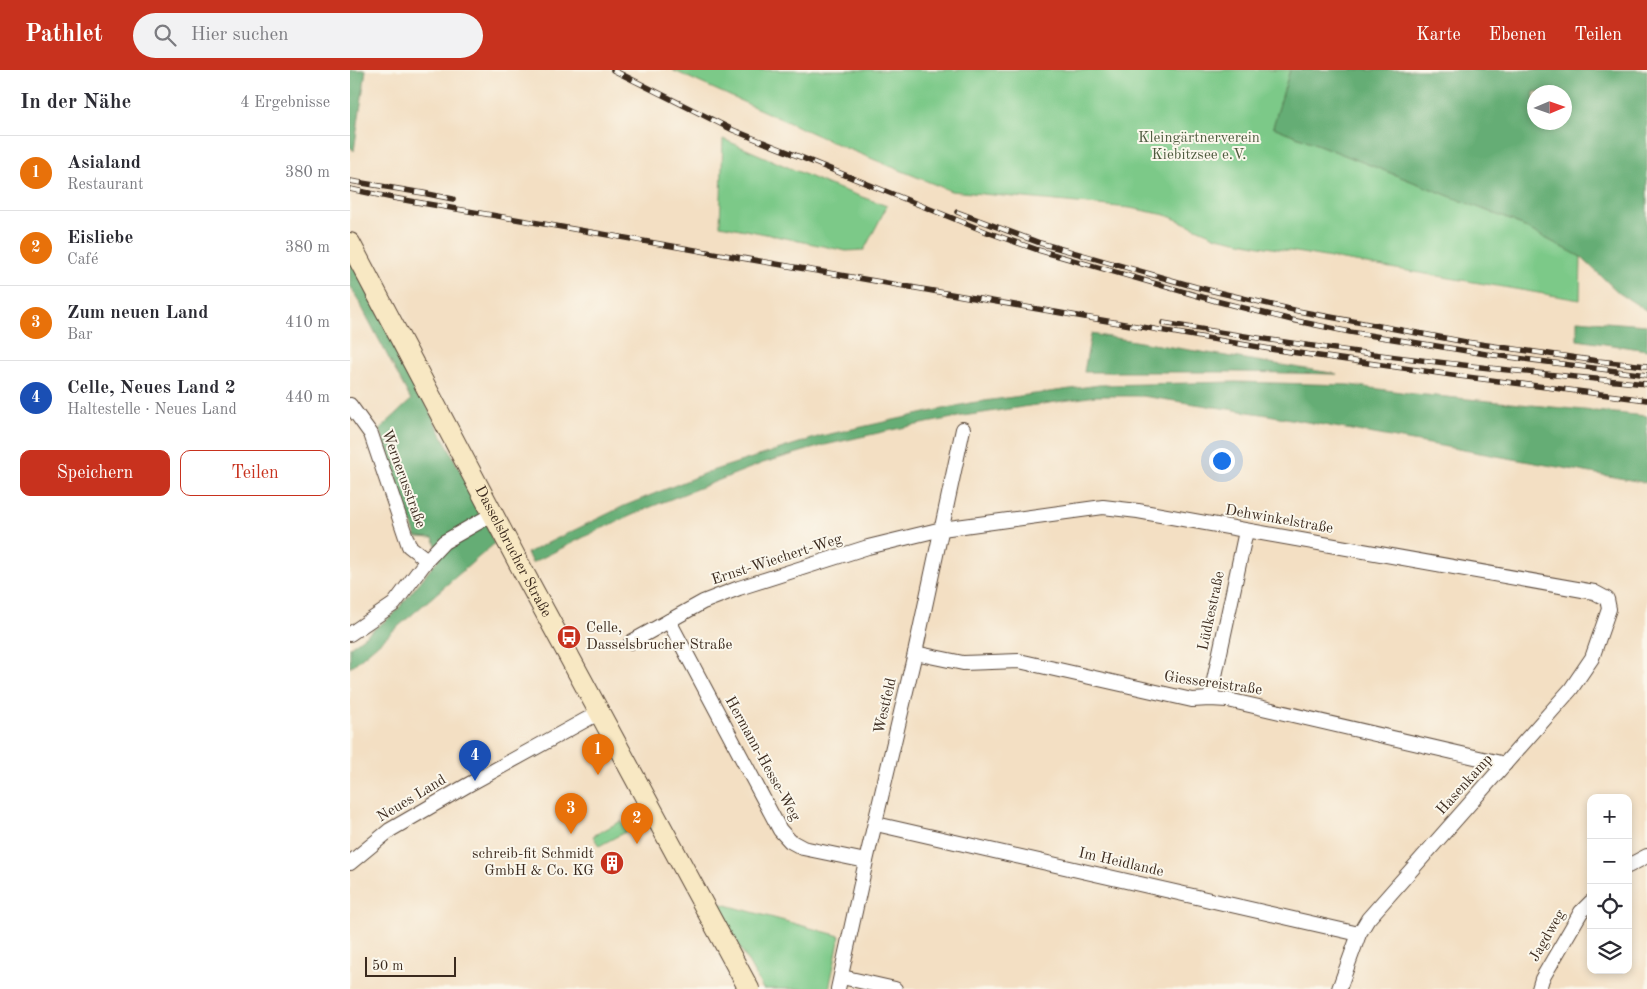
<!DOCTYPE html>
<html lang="de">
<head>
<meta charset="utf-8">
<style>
	:root { --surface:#fff; --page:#f2f2f3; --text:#2b2b33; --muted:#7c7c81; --line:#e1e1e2; --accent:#c8321e }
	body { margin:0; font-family:"Old Standard TT",serif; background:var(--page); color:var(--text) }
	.controls { position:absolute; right:15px; bottom:15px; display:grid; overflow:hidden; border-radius:10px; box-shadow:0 2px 8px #0003 }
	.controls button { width:45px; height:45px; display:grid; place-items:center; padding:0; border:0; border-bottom:1px solid var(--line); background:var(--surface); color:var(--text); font:25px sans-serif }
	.compass { position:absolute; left:1177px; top:15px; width:45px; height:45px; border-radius:50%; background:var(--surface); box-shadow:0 2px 8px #0003; rotate:88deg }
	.scale { position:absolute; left:15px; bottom:12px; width:91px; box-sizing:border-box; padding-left:5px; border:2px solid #3b2a1e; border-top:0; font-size:14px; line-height:18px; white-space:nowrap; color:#3b2a1e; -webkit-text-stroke:4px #fbf7ec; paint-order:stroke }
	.you { position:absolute; left:871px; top:390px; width:18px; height:18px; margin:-12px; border:4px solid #fff; border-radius:50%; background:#1a73e8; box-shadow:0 0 0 8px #1a73e833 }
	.badge { display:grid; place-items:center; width:32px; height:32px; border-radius:50%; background:var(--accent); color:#fff; font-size:16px; font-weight:700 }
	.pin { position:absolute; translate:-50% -41px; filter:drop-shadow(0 1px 2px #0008) }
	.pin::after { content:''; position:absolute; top:26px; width:18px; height:15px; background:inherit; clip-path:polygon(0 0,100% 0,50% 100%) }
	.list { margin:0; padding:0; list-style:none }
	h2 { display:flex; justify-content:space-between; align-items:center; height:65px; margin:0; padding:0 20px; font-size:21px }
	h2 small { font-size:16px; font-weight:400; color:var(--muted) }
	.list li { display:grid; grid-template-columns:32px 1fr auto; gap:15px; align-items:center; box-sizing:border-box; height:75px; padding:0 20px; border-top:1px solid var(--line) }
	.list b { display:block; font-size:19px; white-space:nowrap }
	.list p { margin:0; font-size:16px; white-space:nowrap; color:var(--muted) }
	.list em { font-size:16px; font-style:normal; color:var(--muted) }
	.actions { display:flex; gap:10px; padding:15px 20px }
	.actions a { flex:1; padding:11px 0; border:1px solid var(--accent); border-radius:10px; text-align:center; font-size:18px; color:var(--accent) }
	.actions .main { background:var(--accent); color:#fff }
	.icon { flex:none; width:28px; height:28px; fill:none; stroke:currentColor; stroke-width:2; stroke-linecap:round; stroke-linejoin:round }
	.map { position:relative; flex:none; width:1297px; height:919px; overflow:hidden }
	header { display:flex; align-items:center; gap:30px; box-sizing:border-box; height:70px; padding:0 25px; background:var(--accent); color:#fff }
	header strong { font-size:24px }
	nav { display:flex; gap:28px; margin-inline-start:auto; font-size:18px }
	.search { width:350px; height:45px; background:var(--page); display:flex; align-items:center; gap:12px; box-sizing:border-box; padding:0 18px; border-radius:28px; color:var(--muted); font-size:19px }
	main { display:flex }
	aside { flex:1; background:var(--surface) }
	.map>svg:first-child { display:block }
	.green { fill:#7cc988; stroke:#5c7a53 }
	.forest { fill:#65ad74; stroke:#506c49; fill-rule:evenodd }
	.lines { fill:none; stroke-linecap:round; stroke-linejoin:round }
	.street-casing { stroke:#574537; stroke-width:16 }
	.secondary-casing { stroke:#574537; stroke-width:22 }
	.street { stroke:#fff; stroke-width:14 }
	.secondary { stroke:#f8e8c3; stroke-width:20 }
	.rail-casing { stroke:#3b2a1e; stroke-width:5.5 }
	.rail { stroke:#fbf7ec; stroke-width:4; stroke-dasharray:11; stroke-linecap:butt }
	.labels { text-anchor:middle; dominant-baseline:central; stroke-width:4; stroke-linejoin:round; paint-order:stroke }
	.park-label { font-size:15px; fill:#4e5a3e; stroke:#fbf7ec }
	.street-label { font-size:15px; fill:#3b2a1e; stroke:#fbf7ec }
	.poi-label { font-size:15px; fill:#3b2a1e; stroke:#fbf7ec; text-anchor:start }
</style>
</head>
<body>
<header>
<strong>Pathlet</strong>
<div class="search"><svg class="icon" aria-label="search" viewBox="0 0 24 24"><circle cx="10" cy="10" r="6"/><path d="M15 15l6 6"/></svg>Hier suchen</div>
<nav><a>Karte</a><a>Ebenen</a><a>Teilen</a></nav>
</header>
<main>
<aside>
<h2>In der Nähe<small>4 Ergebnisse</small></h2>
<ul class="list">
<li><span class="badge" style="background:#e8710a">1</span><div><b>Asialand</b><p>Restaurant</p></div><em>380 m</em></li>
<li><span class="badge" style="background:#e8710a">2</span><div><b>Eisliebe</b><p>Café</p></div><em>380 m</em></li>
<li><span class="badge" style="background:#e8710a">3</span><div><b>Zum neuen Land</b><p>Bar</p></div><em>410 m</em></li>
<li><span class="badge" style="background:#1a4fb4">4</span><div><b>Celle, Neues Land 2</b><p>Haltestelle · Neues Land</p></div><em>440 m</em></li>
</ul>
<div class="actions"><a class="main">Speichern</a><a>Teilen</a></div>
</aside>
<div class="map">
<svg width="1297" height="919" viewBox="0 0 1297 919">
	<rect width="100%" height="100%" fill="#fbf7ec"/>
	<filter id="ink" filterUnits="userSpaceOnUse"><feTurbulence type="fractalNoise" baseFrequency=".02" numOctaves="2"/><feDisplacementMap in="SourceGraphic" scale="10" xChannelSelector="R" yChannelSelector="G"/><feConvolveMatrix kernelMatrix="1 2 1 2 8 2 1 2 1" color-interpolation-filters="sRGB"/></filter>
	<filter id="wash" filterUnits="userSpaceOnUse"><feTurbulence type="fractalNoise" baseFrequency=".0096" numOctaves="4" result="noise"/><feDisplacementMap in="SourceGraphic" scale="20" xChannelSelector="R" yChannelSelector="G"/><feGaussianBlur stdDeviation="1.12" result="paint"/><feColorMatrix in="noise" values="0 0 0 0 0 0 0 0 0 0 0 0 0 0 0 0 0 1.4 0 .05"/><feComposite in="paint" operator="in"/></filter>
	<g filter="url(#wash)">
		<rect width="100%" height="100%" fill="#f3dfc3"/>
		<!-- green -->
		<g class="green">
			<polygon points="322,0 940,0 923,57 1163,151 1231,187 1230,230 910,176 867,167 816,145 780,138 601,121 491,76"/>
			<polygon points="373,69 479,115 537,136 514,180 496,181 426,166 370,155"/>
			<polygon points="271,751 277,761 249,776 243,766"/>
			<polygon points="365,832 490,866 479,919 413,919"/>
		</g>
		<!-- forest -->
		<g class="forest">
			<polygon points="0,0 16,0 4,81 0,77"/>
			<path d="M940 0H1297V241L1269 223 1231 187 1163 151 923 57ZM1184 22H1214V52H1184Z"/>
			<polygon points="0,187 131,441 144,474 0,598 0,577 43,545 91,486 83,468 66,467 30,359 61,330 0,215"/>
			<polygon points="1227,250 1297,255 1297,280 1227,270"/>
			<polygon points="741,264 987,304 886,302 734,302"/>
			<polygon points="886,312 1000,315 1065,324 1297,346 1297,413 918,345 792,326 746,326 613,346 546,359 475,375 413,393 303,436 246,461 182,493 177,483 274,436 358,402 471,366 620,333 749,315"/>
		</g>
	</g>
	<g filter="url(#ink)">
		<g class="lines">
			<!-- street casing -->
			<g class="street-casing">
				<g id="street">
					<polyline points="0,335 21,364 59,476 77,490"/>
					<polyline points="319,551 430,760 440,771 453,778 516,791"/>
					<polyline points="0,564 44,534 77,490 94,472 143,444"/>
					<polyline points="281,572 353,532 389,518 518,477 592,459 753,437 788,441 1244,522 1257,529 1259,539 1242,588 1221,619 1018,849 1009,864 989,919"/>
					<polyline points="565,583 613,593 669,591 842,630 860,629 878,630 1155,694"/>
					<polyline points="860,629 896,461"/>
					<polyline points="526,754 1009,864"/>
					<polyline points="0,793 40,760 116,716 250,642"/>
					<polyline points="1278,796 1297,786"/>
					<polyline points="492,907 545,919"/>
					<polyline points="488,919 516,791 565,583 613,359"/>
					<polyline points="1189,919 1192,909 1231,842 1241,832"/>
				</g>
			</g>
			<!-- secondary casing -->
			<g class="secondary-casing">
				<g id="secondary">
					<path id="s1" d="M0 173 174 503 399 919"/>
				</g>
			</g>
			<!-- street -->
			<use href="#street" class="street"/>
			<!-- secondary -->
			<use href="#secondary" class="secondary"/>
			<!-- rail casing -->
			<g class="rail-casing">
				<g id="rail">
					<polyline points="263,0 383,60 637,162 688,180 866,231 942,250 1000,262 1136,284 1297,305"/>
					<polyline points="0,111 73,123 103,129"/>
					<polyline points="0,119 43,128 920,279 1109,306 1297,330"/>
					<polyline points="607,142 690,173 846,217 948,241 1116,272 1248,291 1297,296"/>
					<path d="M813 253C973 280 1135 299 1297 314"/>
				</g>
			</g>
			<!-- rail -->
			<use href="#rail" class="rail"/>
		</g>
	</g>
	<!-- icons -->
	<defs>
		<g id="bus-disc" transform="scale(1.25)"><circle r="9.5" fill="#c8321e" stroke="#fbf7ec"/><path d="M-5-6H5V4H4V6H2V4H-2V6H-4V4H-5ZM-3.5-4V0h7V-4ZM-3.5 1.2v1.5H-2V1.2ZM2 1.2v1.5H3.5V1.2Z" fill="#fff"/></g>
		<g id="building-disc" transform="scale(1.25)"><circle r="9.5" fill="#c8321e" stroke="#fbf7ec"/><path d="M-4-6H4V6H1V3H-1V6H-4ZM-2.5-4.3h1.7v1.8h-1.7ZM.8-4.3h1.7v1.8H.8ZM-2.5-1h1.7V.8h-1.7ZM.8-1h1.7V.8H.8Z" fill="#fff"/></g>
	</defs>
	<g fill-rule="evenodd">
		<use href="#bus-disc" x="219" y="567"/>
		<use href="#building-disc" x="262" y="793"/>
	</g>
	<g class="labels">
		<!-- park labels -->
		<g class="park-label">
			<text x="849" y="68">Kleingärtnerverein<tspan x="849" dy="17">Kiebitzsee e.V.</tspan></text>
		</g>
		<!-- street labels -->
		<g class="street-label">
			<text transform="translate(53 409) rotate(70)">Wernerusstraße</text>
			<text transform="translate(929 450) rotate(10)">Dehwinkelstraße</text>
			<text stroke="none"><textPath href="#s1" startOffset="349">Dasselsbrucher Straße</textPath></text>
			<text transform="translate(427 490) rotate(-18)">Ernst-Wiechert-Weg</text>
			<text transform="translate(862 541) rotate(-78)">Lüdkestraße</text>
			<text transform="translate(863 614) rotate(8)">Giessereistraße</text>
			<text transform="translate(536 636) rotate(-77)">Westfeld</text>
			<text transform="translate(412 689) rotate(61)">Hermann-Hesse-Weg</text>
			<text transform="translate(1115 715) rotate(-48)">Hasenkamp</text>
			<text transform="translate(62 729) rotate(-31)">Neues Land</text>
			<text transform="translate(771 793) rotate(13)">Im Heidlande</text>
			<text transform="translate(1198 866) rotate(-60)">Jagdweg</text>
		</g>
		<!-- poi labels -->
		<g class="poi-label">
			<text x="236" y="558">Celle,<tspan x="236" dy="17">Dasselsbrucher Straße</tspan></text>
			<text x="244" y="784" text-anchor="end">schreib-fit Schmidt<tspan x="244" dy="17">GmbH &amp; Co. KG</tspan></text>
		</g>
	</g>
</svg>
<div class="controls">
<button>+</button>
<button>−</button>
<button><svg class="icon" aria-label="locate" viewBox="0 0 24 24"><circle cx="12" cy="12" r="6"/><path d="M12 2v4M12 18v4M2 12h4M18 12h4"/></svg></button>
<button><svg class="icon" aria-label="layers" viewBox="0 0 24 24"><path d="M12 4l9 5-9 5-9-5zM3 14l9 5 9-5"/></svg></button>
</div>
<svg class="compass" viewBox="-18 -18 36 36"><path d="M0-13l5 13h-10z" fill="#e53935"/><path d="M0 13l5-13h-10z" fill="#7c7c81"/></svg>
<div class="scale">50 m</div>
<div class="you"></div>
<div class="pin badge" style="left:248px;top:705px;background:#e8710a">1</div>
<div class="pin badge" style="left:287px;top:774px;background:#e8710a">2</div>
<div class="pin badge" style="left:221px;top:764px;background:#e8710a">3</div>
<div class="pin badge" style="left:125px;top:711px;background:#1a4fb4">4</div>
</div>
</main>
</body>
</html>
